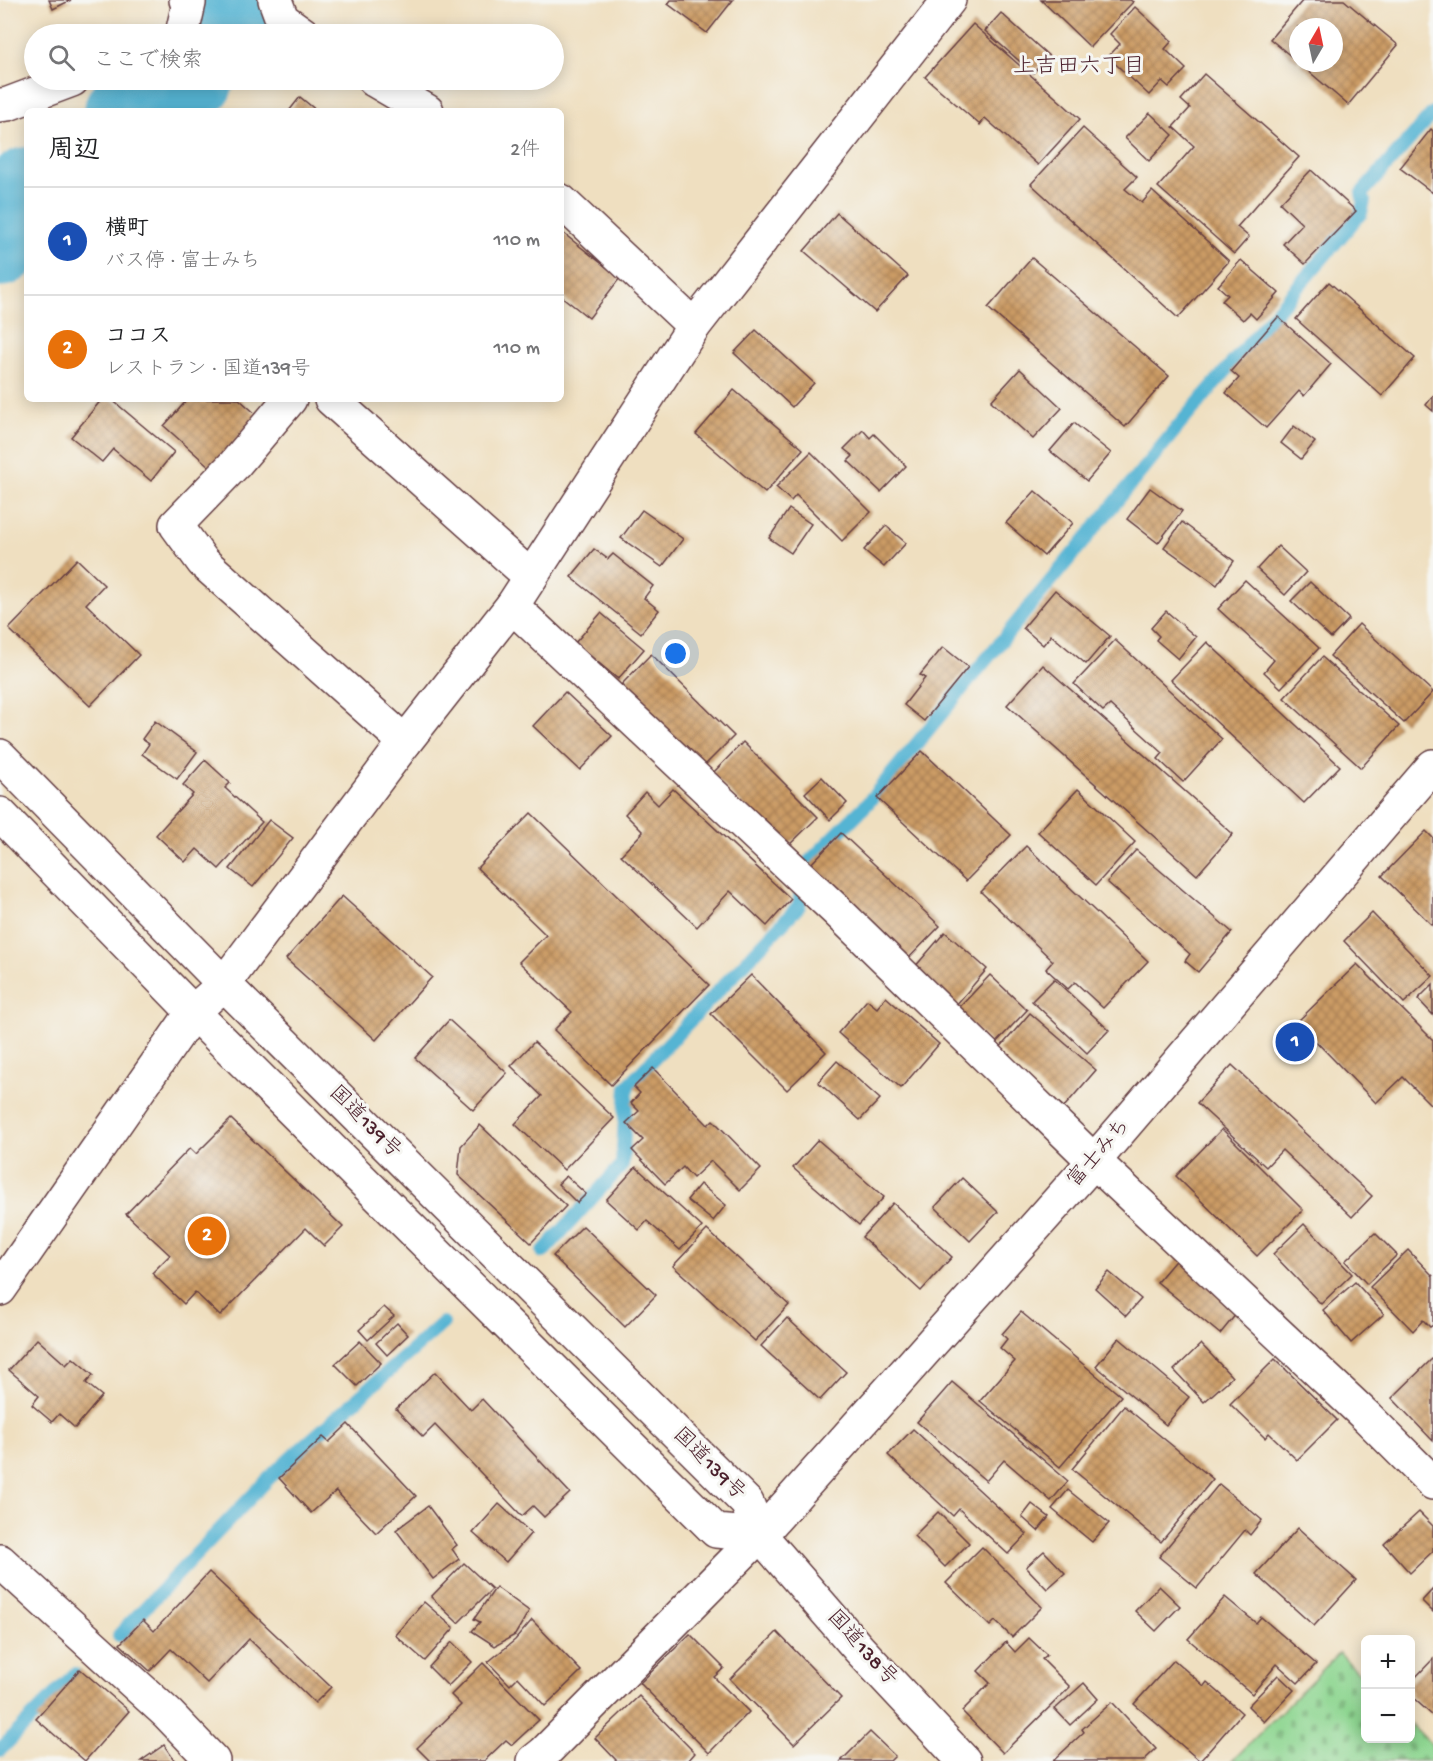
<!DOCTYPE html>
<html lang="ja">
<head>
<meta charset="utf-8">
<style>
	:root { --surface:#fff; --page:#f6f6f6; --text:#202124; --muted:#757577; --line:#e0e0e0; --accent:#b5179e }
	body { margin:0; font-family:"Gochi Hand","Klee One",sans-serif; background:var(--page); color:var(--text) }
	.controls { position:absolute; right:18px; bottom:18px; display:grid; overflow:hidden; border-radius:9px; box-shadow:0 3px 15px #0003 }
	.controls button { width:54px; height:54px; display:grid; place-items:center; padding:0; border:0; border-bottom:2px solid var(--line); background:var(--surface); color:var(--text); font:30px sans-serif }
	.compass { position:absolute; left:1289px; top:18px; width:54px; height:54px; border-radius:50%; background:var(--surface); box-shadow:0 3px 15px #0003; rotate:9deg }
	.you { position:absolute; left:676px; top:654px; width:21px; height:21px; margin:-15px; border:4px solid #fff; border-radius:50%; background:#1a73e8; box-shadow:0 0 0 9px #1a73e833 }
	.badge { display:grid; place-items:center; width:39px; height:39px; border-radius:50%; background:var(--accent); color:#fff; font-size:20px; font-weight:700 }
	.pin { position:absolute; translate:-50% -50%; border:3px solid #fff; box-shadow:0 2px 6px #0006 }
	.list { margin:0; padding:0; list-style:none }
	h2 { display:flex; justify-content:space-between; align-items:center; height:78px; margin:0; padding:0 24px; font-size:26px }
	h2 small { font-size:20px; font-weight:400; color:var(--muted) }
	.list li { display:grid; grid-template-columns:39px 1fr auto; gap:18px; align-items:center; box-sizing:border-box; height:108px; padding:0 24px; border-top:2px solid var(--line) }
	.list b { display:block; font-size:22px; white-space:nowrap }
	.list p { margin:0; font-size:20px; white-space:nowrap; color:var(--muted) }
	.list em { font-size:20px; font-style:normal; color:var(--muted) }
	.icon { flex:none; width:33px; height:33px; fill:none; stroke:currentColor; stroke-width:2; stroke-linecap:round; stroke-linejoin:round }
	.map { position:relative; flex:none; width:1433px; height:1761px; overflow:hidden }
	.search { position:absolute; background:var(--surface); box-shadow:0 3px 15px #0003; left:24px; top:24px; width:540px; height:66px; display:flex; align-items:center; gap:15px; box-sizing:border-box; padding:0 21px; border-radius:33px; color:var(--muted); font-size:22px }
	.panel { position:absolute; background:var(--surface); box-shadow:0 3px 15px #0003; left:24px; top:108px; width:540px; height:294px; border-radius:9px }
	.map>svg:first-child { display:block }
	.cemetery { fill:url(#cemetery-stones); stroke:#6c7a5e; stroke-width:1.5 }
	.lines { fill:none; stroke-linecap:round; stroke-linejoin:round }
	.stream { stroke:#55b4d3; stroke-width:14 }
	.river { stroke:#55b4d3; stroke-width:82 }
	.building { fill:url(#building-cross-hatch) }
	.minor-casing { stroke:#633c41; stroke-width:36 }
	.highway-casing { stroke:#633c41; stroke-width:36 }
	.minor { stroke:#fff; stroke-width:33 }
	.highway { stroke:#fff; stroke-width:33 }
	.labels { text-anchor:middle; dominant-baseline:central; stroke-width:6; stroke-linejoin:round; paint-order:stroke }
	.street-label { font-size:21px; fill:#4a1f2b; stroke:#f6f6f2 }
	.neighbourhood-label { font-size:22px; fill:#4a1f2b; stroke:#f6f6f2 }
</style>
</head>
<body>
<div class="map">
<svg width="1433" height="1761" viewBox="0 0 1433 1761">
	<defs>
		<pattern id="cemetery-stones" width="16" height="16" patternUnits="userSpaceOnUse" patternTransform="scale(1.5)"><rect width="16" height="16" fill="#8ed691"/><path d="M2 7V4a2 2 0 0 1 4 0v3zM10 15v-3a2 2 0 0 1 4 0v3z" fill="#7cb77d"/></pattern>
		<pattern id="building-cross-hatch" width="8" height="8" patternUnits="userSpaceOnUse" patternTransform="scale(1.5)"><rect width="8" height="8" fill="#cb9b65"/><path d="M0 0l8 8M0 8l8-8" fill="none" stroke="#a77e53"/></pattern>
	</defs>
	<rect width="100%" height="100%" fill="#f6f6f2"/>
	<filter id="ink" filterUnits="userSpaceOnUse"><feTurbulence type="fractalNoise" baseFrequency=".0167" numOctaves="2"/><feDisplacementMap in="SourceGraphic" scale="12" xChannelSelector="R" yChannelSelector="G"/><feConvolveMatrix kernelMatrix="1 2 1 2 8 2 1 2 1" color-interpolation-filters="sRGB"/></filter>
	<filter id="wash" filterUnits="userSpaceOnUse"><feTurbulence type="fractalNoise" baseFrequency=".008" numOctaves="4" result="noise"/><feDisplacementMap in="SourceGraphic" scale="24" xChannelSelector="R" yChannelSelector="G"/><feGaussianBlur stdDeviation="1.35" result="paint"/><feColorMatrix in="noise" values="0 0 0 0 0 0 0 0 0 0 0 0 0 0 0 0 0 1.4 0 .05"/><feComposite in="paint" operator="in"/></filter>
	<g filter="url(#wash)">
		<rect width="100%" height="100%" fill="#efdfc0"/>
		<!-- cemetery -->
		<polygon class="cemetery" points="1339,1653 1365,1679 1366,1738 1410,1738 1411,1724 1433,1746 1433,1761 1232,1761"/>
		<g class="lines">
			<!-- stream -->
			<g class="stream">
				<polyline points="543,1252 622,1165 627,1087 799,906 804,867 867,804 1181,423 1361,213 1364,201 1362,193 1433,113"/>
				<polyline points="119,1635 275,1472 443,1323"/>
				<polyline points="0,1750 75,1674"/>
			</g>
			<!-- river -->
			<g class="river">
				<polyline points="230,0 233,34"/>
				<polyline points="125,111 151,95 193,80"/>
				<polyline points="0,246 24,190 27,188"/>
			</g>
		</g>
		<g id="blocks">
			<!-- building -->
			<g class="building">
				<polygon points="49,0 71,0 53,9"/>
				<polygon points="671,0 733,0 707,33 668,4"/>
				<polygon points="1041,0 1130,0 1133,2 1090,47"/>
				<polygon points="1303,0 1344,0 1398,45 1348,105 1299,63 1334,63 1334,27 1298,27 1298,62 1270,39"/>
				<polygon points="1135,7 1172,41 1165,49 1186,69 1169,87 1162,81 1149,95 1108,57 1120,44 1110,34"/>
				<polygon points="1001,13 1049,56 1033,73 985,31"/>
				<polygon points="973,24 1080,119 1038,165 985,118 980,125 925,77"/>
				<polygon points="1204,74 1299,157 1237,227 1249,237 1234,254 1158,187 1194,146 1173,127 1190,108 1181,100"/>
				<polygon points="300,97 317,111 289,111"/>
				<polygon points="1150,113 1173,135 1149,161 1125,138"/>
				<polygon points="1083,128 1137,177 1125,189 1142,203 1152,191 1229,261 1178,318 1031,184"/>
				<polygon points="1431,129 1433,131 1433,193 1400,168"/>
				<polygon points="1311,170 1356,211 1305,264 1283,244 1302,224 1280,203"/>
				<polygon points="837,213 908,276 875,312 804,251"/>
				<polygon points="563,233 620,278 589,318 561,296 561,236"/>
				<polygon points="1032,258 1169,376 1125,427 988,308"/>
				<polygon points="1241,260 1279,293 1256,319 1250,313 1243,320 1222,301 1228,295 1218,286"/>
				<polygon points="1329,282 1415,358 1382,396 1296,319"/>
				<polygon points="1278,317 1331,364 1304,396 1299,391 1266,428 1226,393 1239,378 1231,371"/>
				<polygon points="756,330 814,383 792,407 734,353"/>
				<polygon points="1020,369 1062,408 1033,439 991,401"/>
				<polygon points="734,390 803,449 765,493 696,434"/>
				<polygon points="1433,396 1433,411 1426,405"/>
				<polygon points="102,399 111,399 174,452 151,481 113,449 102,462 71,437"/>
				<polygon points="188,399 239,399 258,416 211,468 164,426"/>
				<polygon points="1074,423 1111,453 1087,481 1050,451"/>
				<polygon points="1294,426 1315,442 1301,459 1281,443"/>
				<polygon points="863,430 870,438 874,434 906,466 881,492 848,461 853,456 844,449"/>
				<polygon points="811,452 871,512 842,541 796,495 791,501 776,487"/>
				<polygon points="1150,488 1182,511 1158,543 1127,519"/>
				<polygon points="1035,491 1073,523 1044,556 1006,523"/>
				<polygon points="789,509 811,524 791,553 769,538"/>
				<polygon points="642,510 683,539 662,567 621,538"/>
				<polygon points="1182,522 1234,561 1217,585 1164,547"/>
				<polygon points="886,526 906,543 884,567 864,550"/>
				<polygon points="1278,546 1306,572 1285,595 1257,569"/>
				<polygon points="594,549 608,559 613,554 653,586 644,598 659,610 641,633 571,577"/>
				<polygon points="77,559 104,585 86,604 139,655 90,706 9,629"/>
				<polygon points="1245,580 1319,648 1281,688 1264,672 1274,660 1218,609"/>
				<polygon points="1310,582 1349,619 1331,638 1291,601"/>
				<polygon points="1055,590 1110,636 1086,664 1051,635 1043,645 1023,628"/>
				<polygon points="1166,611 1196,637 1178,659 1156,640 1159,636 1151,628"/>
				<polygon points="601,613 644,649 618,679 575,643"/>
				<polygon points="1359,624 1433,692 1404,723 1330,656"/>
				<polygon points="1115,640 1222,739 1183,782 1158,759 1163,753 1110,705 1103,711 1074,684"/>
				<polygon points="1207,642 1340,766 1304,803 1171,680"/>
				<polygon points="943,647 968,667 924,721 904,705 925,678 920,675"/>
				<polygon points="651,654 734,736 703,767 620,686"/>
				<polygon points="1322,657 1399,726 1361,768 1284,698"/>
				<polygon points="1043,665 1233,834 1197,875 1007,705"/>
				<polygon points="565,692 612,736 580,770 533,726"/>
				<polygon points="155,721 197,752 177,779 142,754 149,744 142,739"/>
				<polygon points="743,742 818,817 786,848 712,774"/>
				<polygon points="922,751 1011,835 966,881 877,798"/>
				<polygon points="205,760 230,783 225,788 262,822 219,869 197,849 185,862 156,835 193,794 183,785"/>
				<polygon points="822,777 847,803 830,820 805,793"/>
				<polygon points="673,789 791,899 767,926 730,891 697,927 621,855 643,832 625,814 645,792 658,805"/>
				<polygon points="1078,789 1135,842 1096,885 1038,832"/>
				<polygon points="531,813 709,985 611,1085 554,1030 572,1012 519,962 546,935 477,868"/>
				<polygon points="269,820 293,838 253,887 230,869"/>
				<polygon points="1426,831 1433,838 1433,926 1382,876"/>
				<polygon points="841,833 940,926 905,962 806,869"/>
				<polygon points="1026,846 1148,961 1103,1008 1075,982 1068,989 1046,969 1053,961 981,892"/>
				<polygon points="1136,850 1232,932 1198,972 1185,961 1190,954 1107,882"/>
				<polygon points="342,896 432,977 376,1040 286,959"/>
				<polygon points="1372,913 1433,976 1404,1003 1344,941"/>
				<polygon points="945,932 987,969 956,1005 914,968"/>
				<polygon points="1357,964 1433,1040 1433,1107 1403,1077 1376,1103 1297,1022"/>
				<polygon points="751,975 826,1052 787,1090 711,1014"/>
				<polygon points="990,975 1027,1010 993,1046 956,1011"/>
				<polygon points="1054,979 1109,1030 1087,1053 1032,1001"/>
				<polygon points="1433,984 1433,1015 1418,999"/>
				<polygon points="886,997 939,1044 901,1088 838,1033 867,1000 877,1008"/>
				<polygon points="1030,1013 1096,1070 1064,1107 998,1050"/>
				<polygon points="449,1020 507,1073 473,1110 415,1058"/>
				<polygon points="534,1042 614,1118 564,1170 515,1124 542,1096 511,1066"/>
				<polygon points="837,1061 880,1099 860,1120 818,1082"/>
				<polygon points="1232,1065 1372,1196 1352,1217 1282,1150 1266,1167 1197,1103"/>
				<polygon points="653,1068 708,1125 713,1120 761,1169 740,1190 711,1161 693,1178 683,1167 665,1184 632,1150 643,1140 626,1123 639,1111 631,1103 640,1093 634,1087"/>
				<polygon points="231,1119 343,1227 324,1246 306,1228 220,1316 195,1292 184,1304 152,1273 170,1255 126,1214 190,1148 196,1154"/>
				<polygon points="480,1125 566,1206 531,1243 458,1175 461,1146"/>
				<polygon points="1222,1129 1303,1210 1257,1256 1176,1176"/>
				<polygon points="818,1140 884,1197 859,1225 793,1168"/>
				<polygon points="636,1167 702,1227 680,1250 647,1221 639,1230 606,1200"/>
				<polygon points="566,1176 586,1194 577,1203 558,1184"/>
				<polygon points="962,1178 998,1212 970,1241 935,1207"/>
				<polygon points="700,1184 726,1205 713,1221 687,1200"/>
				<polygon points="893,1203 952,1257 921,1291 862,1237"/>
				<polygon points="1304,1224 1352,1274 1321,1304 1273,1254"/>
				<polygon points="583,1226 656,1295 625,1327 553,1256"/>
				<polygon points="707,1230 789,1305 755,1341 673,1266"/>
				<polygon points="1375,1233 1397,1255 1367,1284 1345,1261"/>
				<polygon points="1408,1250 1433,1276 1433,1325 1430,1327 1423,1320 1413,1331 1370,1287"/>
				<polygon points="1179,1256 1241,1308 1220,1334 1157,1282"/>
				<polygon points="1109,1272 1141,1299 1126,1316 1095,1288"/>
				<polygon points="1355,1282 1384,1314 1351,1343 1323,1310"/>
				<polygon points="384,1307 394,1316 368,1340 359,1330"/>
				<polygon points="1021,1312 1121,1396 1060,1467 980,1401 1015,1361 1000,1348 1007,1339 1002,1334"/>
				<polygon points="787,1318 846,1372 820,1400 761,1346"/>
				<polygon points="397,1323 408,1335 387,1355 376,1343"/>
				<polygon points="1119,1338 1189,1397 1166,1425 1096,1366"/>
				<polygon points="37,1339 66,1365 73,1358 93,1375 86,1383 102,1396 75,1428 59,1414 52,1422 32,1405 39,1396 9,1370"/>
				<polygon points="360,1341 381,1363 357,1386 335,1364"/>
				<polygon points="1201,1344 1232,1377 1204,1402 1174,1370"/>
				<polygon points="1433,1358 1433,1441 1392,1398"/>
				<polygon points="1275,1359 1337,1420 1297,1460 1269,1433 1265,1438 1230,1404"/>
				<polygon points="435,1372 471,1410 482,1399 570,1493 544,1517 533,1506 522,1516 435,1425 423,1437 396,1409"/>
				<polygon points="952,1382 1068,1481 1051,1501 1004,1460 986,1481 917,1422"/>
				<polygon points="1124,1406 1213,1479 1161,1542 1072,1469"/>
				<polygon points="348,1424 416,1496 376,1533 336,1491 311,1513 279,1478 323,1437 329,1442"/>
				<polygon points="913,1429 1027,1534 1008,1554 959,1509 953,1516 888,1455"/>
				<polygon points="1219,1484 1262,1520 1250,1535 1245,1530 1197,1588 1159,1557"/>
				<polygon points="1068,1490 1109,1523 1092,1542 1052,1509"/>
				<polygon points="499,1504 531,1533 506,1562 473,1533"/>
				<polygon points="1032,1504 1049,1517 1038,1531 1022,1517"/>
				<polygon points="428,1506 457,1545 452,1549 459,1559 433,1579 396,1530"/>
				<polygon points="938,1512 969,1543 945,1567 914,1536"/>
				<polygon points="1419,1512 1433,1526 1433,1551 1410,1573 1384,1544"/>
				<polygon points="1298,1528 1356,1580 1314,1626 1256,1574"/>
				<polygon points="982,1547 1042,1607 1012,1637 995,1621 990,1626 946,1583"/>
				<polygon points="1044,1551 1065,1573 1047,1589 1026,1567"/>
				<polygon points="464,1563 492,1589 458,1623 431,1597"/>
				<polygon points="209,1572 331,1687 315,1703 249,1639 207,1683 171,1649 150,1671 120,1644 143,1620 154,1631"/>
				<polygon points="1159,1586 1180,1606 1156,1631 1135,1611"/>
				<polygon points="496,1587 529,1611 515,1635 495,1646 472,1631 480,1622 474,1619"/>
				<polygon points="1433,1589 1433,1612 1422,1601"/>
				<polygon points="1225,1597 1256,1623 1261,1617 1316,1664 1298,1683 1277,1664 1252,1694 1188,1639"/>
				<polygon points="424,1602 454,1628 425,1661 395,1635"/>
				<polygon points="532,1620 581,1671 545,1706 518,1677 510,1685 488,1662 515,1640"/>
				<polygon points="777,1632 841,1698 794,1744 730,1679"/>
				<polygon points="690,1634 724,1668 714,1677 749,1712 709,1753 640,1683"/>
				<polygon points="1029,1638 1047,1655 1042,1659 1070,1687 1003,1753 962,1711 990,1683 978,1671 1006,1642 1015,1652"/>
				<polygon points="452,1642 472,1662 448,1686 429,1667"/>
				<polygon points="1433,1659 1433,1716 1410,1695 1410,1683"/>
				<polygon points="1174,1660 1204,1686 1207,1682 1242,1713 1200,1761 1134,1704"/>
				<polygon points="483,1663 539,1720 512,1745 506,1740 484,1761 430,1761 417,1748 461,1705 451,1695"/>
				<polygon points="80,1669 129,1711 85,1761 36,1719"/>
				<polygon points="1278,1675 1294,1690 1264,1722 1248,1706"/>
				<polygon points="1084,1683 1098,1699 1070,1725 1055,1709"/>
				<polygon points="639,1696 695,1753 688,1761 617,1761 595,1738"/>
				<polygon points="1112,1702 1156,1749 1143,1761 1053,1761 1084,1732 1082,1729"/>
				<polygon points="870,1732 895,1756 890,1761 841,1761"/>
				<polygon points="164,1745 175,1761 141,1761"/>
			</g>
		</g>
	</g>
	<g filter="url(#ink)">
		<use href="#blocks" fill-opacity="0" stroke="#633c41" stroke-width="1.5"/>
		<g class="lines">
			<!-- minor casing -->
			<g class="minor-casing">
				<g id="minor">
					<polyline points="275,0 282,19 303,34"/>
					<polyline points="182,34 189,3 186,0"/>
					<polyline points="374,80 427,111"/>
					<polyline points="0,105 8,104 72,80"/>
					<polyline points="561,201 694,326"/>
					<polyline points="290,399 235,464 176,525 203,562 405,742"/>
					<polyline points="331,399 531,577"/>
					<polyline points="512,606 837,911 1094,1161 1368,1418 1433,1483"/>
					<polyline points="0,1289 193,1012 224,984 405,742 512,606 694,326 949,0"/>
					<polyline points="0,1561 168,1714 213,1761"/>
					<polyline points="534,1761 544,1753 760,1535"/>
				</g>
			</g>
			<!-- highway casing -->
			<g class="highway-casing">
				<g id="highway">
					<polyline points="0,756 224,984 747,1503 760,1535 859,1649 964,1761"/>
					<polyline points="0,814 193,1012 716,1531 760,1535"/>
					<polyline points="760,1535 1094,1161 1433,766"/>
				</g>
			</g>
			<!-- minor -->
			<use href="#minor" class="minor"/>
			<!-- highway -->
			<use href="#highway" class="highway"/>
		</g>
	</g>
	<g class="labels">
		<!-- street labels -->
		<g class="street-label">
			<text transform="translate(364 1123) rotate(45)">国道139号</text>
			<text transform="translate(1100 1154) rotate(-49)">富士みち</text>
			<text transform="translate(708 1465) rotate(45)">国道139号</text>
			<text transform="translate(861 1649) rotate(48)">国道138号</text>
		</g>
		<!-- neighbourhood labels -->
		<g class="neighbourhood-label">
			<text x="1079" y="68">上吉田六丁目</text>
		</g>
	</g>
</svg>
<div class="controls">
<button>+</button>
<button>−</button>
</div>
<svg class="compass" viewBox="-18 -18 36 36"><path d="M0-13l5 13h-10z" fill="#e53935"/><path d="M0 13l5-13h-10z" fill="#757577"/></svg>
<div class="you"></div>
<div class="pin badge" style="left:1295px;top:1042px;background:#1a4fb4">1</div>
<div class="pin badge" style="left:207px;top:1236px;background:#e8710a">2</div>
<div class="search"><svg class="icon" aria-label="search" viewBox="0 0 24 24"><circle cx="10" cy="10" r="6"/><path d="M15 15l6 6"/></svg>ここで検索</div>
<section class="panel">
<h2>周辺<small>2件</small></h2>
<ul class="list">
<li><span class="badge" style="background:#1a4fb4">1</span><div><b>横町</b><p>バス停 · 富士みち</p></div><em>110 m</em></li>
<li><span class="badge" style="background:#e8710a">2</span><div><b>ココス</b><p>レストラン · 国道139号</p></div><em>110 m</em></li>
</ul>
</section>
</div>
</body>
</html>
